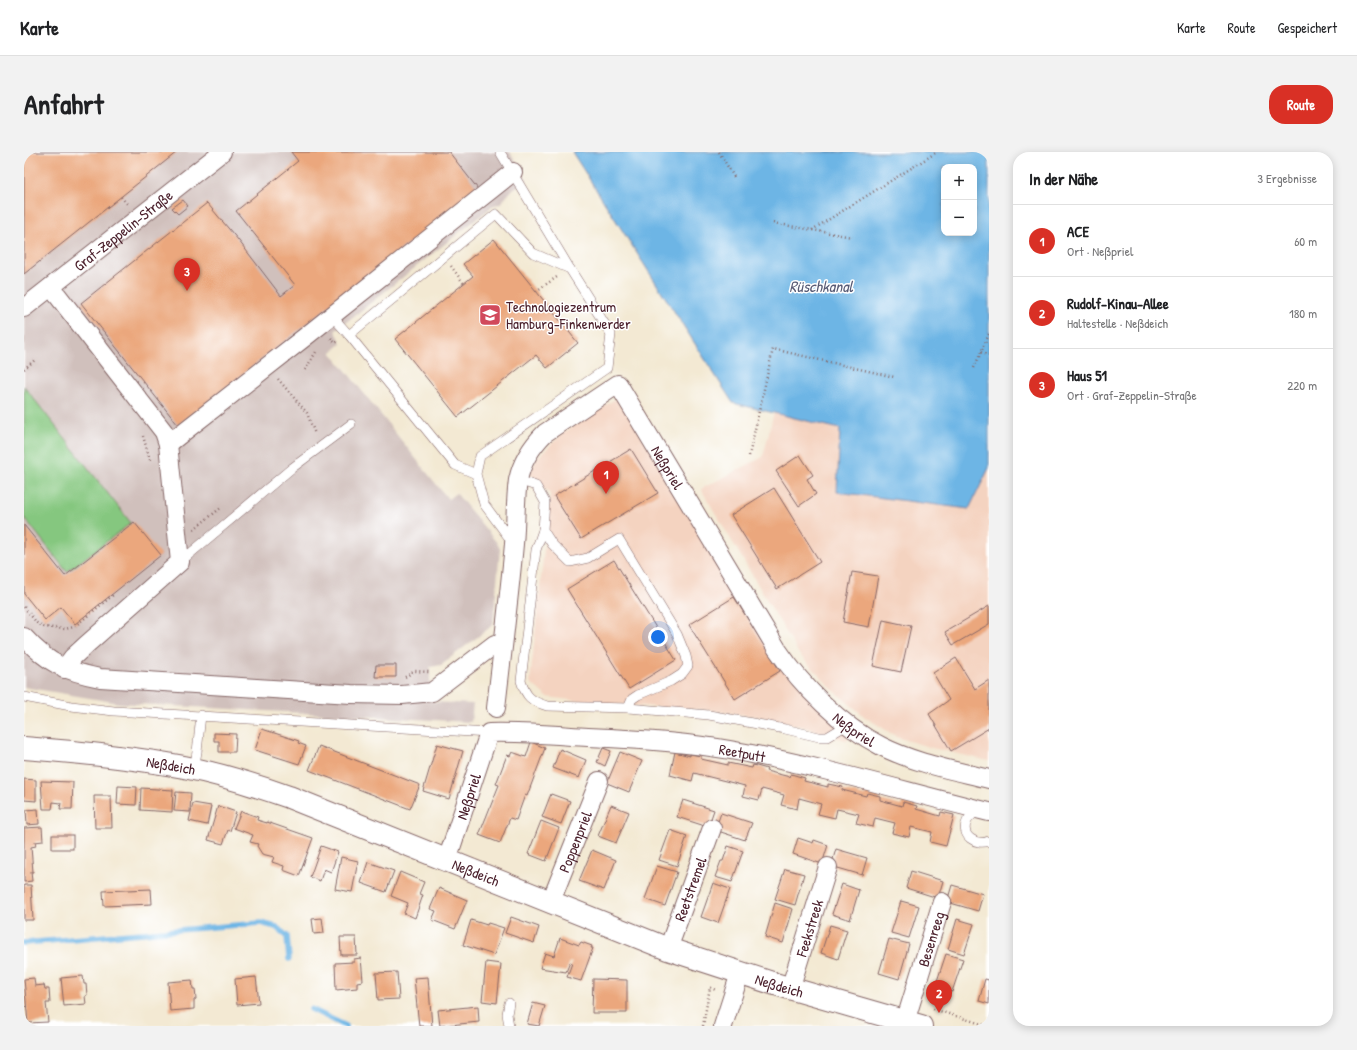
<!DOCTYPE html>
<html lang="de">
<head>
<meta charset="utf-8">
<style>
	:root { --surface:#fff; --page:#f2f2f2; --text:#202124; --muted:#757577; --line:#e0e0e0; --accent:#d93025 }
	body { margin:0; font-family:"Patrick Hand",sans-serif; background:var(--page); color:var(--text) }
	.controls { position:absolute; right:12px; top:12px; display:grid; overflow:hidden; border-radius:8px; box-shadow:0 2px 10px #0003 }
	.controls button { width:36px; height:36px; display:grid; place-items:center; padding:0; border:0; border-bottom:1px solid var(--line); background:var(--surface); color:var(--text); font:20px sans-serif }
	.you { position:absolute; left:634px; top:485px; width:14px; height:14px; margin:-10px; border:3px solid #fff; border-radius:50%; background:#1a73e8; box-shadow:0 0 0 6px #1a73e833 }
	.badge { display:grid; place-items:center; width:26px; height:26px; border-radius:50%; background:var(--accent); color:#fff; font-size:13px; font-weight:700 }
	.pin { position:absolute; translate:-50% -33px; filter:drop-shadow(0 1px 2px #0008) }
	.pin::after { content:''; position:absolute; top:21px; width:14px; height:12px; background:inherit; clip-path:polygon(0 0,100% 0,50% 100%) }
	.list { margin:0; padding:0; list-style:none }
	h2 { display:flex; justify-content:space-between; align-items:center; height:52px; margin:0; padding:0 16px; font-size:17px }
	h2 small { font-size:13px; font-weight:400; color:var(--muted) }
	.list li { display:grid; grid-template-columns:26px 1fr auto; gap:12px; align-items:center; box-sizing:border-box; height:72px; padding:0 16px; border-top:1px solid var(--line) }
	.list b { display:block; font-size:15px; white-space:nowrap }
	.list p { margin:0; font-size:13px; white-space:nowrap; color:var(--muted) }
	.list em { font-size:13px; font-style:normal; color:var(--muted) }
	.map { position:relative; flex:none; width:965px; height:874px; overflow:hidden; border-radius:16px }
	header { display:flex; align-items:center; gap:24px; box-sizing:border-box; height:56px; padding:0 20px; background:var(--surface); border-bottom:1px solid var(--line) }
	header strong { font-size:19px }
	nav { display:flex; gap:22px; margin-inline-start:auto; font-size:14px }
	.intro { display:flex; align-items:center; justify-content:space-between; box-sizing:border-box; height:96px; padding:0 24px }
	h1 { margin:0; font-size:28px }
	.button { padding:10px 18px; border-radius:16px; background:var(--accent); color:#fff; font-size:14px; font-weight:700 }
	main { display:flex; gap:24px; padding:0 24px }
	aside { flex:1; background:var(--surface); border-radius:16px; box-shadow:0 2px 10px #0003 }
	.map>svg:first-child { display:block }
	.built { fill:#f4d3c0 }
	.industrial { fill:#d0c0bc }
	.green { fill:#85c77f; stroke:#687355 }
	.water { fill:#6db5e5; stroke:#5c6a88; fill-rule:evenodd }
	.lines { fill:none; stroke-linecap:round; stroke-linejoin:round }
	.stream { stroke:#6db5e5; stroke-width:5.5 }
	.building { fill:#eba77d }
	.lane-casing { stroke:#856666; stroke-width:10 }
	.street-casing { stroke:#856666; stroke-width:20 }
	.secondary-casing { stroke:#856666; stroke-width:24 }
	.path { stroke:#856666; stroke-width:2.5; stroke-dasharray:1 3; stroke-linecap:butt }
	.lane { stroke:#fff; stroke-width:9 }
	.street { stroke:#fff; stroke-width:18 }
	.secondary { stroke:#fff; stroke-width:22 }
	.labels { text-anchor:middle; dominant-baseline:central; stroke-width:3; stroke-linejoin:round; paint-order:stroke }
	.street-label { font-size:15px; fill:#4a1f2b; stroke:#fff }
	.poi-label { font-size:15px; fill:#4a1f2b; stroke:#fff; text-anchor:start }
	.water-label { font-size:16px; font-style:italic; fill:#585b75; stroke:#fff }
</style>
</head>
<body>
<header>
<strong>Karte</strong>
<nav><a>Karte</a><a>Route</a><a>Gespeichert</a></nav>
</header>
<div class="intro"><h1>Anfahrt</h1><a class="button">Route</a></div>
<main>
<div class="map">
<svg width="965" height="874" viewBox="0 0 965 874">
	<rect width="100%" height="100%" fill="#fff"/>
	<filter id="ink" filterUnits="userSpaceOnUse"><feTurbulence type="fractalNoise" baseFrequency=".025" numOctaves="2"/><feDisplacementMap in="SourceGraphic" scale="8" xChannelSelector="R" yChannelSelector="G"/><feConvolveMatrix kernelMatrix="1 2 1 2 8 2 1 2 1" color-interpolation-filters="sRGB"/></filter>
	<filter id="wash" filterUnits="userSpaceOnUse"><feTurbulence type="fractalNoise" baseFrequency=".012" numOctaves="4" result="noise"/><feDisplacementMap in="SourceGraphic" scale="16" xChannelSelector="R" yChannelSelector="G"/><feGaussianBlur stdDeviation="0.9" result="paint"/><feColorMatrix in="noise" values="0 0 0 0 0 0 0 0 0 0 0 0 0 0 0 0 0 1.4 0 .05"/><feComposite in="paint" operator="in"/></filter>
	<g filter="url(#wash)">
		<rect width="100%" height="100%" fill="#f3e9d3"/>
		<!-- built -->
		<g class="built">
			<polygon points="594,245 758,515 828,583 822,588 773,573 736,565 683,558 571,551 523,545 506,530 526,342 506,322 514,305 538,282"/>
			<polygon points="750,260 816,277 813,340 965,316 965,609 908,596 873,585 841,565 808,537 775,502 677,337 739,305"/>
		</g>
		<!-- industrial -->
		<polygon class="industrial" points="0,0 486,0 503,28 489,37 476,52 470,53 311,179 315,185 317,192 307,200 424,347 432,341 473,391 476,397 469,473 417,513 406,515 406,528 410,550 449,552 447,570 95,551 0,535"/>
		<!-- green -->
		<polygon class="green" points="0,234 107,371 43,420 0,365"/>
		<!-- water -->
		<path class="water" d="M548 0H965V316L945 357 813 340 816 277 709 251ZM920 15H950V81H920Z"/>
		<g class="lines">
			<!-- stream -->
			<g class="stream">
				<polyline points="0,791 237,771 252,775 263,784 265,807"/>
				<polyline points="287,857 322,874"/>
			</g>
		</g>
		<g id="blocks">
			<!-- building -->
			<g class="building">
				<polygon points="0,0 153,0 0,122"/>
				<polygon points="267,0 425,0 454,37 154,273 57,151 183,51 215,89 257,144 271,133 212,59 274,9"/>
				<polygon points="159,48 164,54 154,62 148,56"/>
				<polygon points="470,87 554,191 523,216 512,203 434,265 371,187 449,124 439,112"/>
				<polygon points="607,297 634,341 557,387 530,344"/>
				<polygon points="776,303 789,323 783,327 792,342 775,354 752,319"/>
				<polygon points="750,336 796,410 753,437 707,363"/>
				<polygon points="110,370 137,403 51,472 37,455 21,468 0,442 0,373 41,424"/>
				<polygon points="590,408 652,508 605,537 543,437"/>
				<polygon points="828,420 854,424 845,475 819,470"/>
				<polygon points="710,445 756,519 711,547 665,473"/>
				<polygon points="965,454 965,472 929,493 921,480"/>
				<polygon points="859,468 887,474 877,520 849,514"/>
				<polygon points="932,506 951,537 965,528 965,576 927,599 905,562 925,548 909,521"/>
				<polygon points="352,513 372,513 372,525 351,525"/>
				<polygon points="238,577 275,589 274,591 282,594 275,612 231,598"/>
				<polygon points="190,581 212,582 211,600 195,600 195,589 190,589"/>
				<polygon points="507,590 521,596 503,644 501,643 492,668 486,666 476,691 455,683 475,633 472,632 483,603 486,604 488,600 502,605"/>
				<polygon points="413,592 439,599 425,647 399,639"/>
				<polygon points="295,594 396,633 386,657 285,618"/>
				<polygon points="579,596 587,599 581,614 573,610"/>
				<polygon points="536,597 562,608 555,626 529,616"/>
				<polygon points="596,600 618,609 605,640 583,631"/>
				<polygon points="651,600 666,604 666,602 677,604 677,607 704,613 704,611 728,616 729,613 743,617 742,619 766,625 767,622 781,626 780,629 804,635 804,632 819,635 818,638 842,644 843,641 856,644 856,648 878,654 879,650 893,654 892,657 916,664 917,660 930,663 922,694 906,690 908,680 887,675 885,685 868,681 871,671 851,666 849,675 832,671 835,662 813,657 811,666 794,662 797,652 775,646 773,657 757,653 760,643 738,637 735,648 719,644 721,634 670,621 668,629 646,623"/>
				<polygon points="0,627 12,628 12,649 0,648"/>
				<polygon points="17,629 49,630 48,657 36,657 37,651 29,650 28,657 19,657"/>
				<polygon points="94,634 113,635 112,653 93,652"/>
				<polygon points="117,636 149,638 148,660 116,658"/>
				<polygon points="152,640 167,641 166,660 150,659"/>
				<polygon points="527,642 546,649 537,672 518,665"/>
				<polygon points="70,644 87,644 88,676 71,676"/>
				<polygon points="659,648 690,658 684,675 653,665"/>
				<polygon points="169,651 187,654 183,673 165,669"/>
				<polygon points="587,653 605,660 592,691 574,684"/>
				<polygon points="194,654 212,660 206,679 204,678 199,692 184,688"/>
				<polygon points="14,657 15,672 3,673 2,658"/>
				<polygon points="217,659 234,665 233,668 243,671 243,670 289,686 275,724 259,718 260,714 248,710 250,705 238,702 233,694 234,692 226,690 229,683 210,676"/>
				<polygon points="697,661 728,671 721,688 691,678"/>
				<polygon points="517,669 535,676 522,709 504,702"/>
				<polygon points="18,675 19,689 11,690 12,694 7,695 9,720 7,720 8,729 0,730 0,676"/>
				<polygon points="646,678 663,684 653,714 635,708"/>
				<rect x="28" y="683" width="21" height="14"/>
				<polygon points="774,686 789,691 790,688 804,693 798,712 769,702"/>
				<polygon points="297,694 314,700 307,720 300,717 296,729 286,725"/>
				<polygon points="704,694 719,699 708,730 691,725 697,709 699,709"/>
				<polygon points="812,697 843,706 838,723 807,714"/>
				<polygon points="568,698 592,708 580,738 555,729"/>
				<polygon points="317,705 334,709 328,740 311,737"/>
				<polygon points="344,710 370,719 362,740 337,731"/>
				<polygon points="633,714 653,720 641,754 621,747"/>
				<polygon points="761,717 780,722 771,753 751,747"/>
				<polygon points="887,719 919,729 914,746 882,736"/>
				<polygon points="376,720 400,730 395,742 399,743 391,766 380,761 384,751 367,744"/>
				<polygon points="689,731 706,737 694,771 677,765"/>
				<polygon points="818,732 835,738 826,768 808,762"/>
				<polygon points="0,733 7,733 9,768 0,768"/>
				<polygon points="928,733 959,742 954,759 923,750"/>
				<polygon points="415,736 443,748 431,777 408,768 412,759 406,757"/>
				<polygon points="127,737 128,752 80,754 79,739"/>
				<polygon points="877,749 895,754 885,786 867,781"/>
				<polygon points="751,751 769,757 759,791 741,785"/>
				<polygon points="487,765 515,775 510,791 481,781"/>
				<polygon points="298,766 300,781 290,782 288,767"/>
				<polygon points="933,767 950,772 940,802 924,797"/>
				<polygon points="447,768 463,773 464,771 480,776 470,803 439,793"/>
				<polygon points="806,773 823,778 814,807 797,801"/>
				<polygon points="316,785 332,785 333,803 317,803"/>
				<polygon points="536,786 555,793 557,790 568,794 567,796 569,796 557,829 543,825 548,811 546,810 542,820 516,816 521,801 530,804"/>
				<polygon points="865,787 885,792 875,827 855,821"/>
				<polygon points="922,802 939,807 928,840 911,835"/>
				<polygon points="337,806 339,829 333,830 333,836 312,838 311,811 330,810 330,807"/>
				<polygon points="462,810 477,812 473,851 458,849"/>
				<polygon points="373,820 375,847 354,848 352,821"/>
				<polygon points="59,824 60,832 62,832 63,843 61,844 62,852 40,854 37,826"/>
				<polygon points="232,825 235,851 213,853 211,827"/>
				<polygon points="404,825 408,874 395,874 390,826"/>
				<polygon points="10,826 11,834 20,833 21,837 25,837 26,851 22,851 24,870 4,871 0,827"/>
				<polygon points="569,827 603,828 603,861 568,861"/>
				<polygon points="961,827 965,828 965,852 955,849"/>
				<polygon points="168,828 169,837 171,837 172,847 170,848 170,857 146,859 144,830"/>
				<polygon points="509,851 521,854 515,874 503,872"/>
				<polygon points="454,854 455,870 416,874 414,858"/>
			</g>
		</g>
	</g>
	<g filter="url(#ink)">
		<use href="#blocks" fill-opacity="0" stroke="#856666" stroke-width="1"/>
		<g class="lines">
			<!-- lane casing -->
			<g class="lane-casing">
				<g id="lane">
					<polyline points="476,0 546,117"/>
					<polyline points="308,164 325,183"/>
					<polyline points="452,322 431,313 325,183 472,62 509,101 546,117 587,182 583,216 456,304 452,322 460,352 489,391"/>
					<polyline points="494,328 512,334 521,350 519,378 528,392 546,410 564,406 595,387 653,482 662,504 664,514 658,522 647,529 614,543 608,547 604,556"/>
					<path d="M519 378 512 398 497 529C502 545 507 549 523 554L604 556 685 563 761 577 795 585H803L823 573"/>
					<polyline points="156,410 268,316 327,272"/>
					<polyline points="0,545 47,554 90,559 465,581"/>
					<polyline points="170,617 173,600 177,563"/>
					<path d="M955 657C951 661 946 664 943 669 936 684 952 694 965 689"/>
					<polyline points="485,851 483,862 485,874"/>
				</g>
			</g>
			<!-- street casing -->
			<g class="street-casing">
				<g id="street">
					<polyline points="27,135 140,280 144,292 281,185 489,20"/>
					<path id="s1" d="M0 156 198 0"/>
					<path d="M0 485C25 512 41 519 76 526L327 542 378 543 408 540 471 492H479"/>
					<polyline points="40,517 49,505 62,493 156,410 144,292"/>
					<path id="s2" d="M472 556C478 502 485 447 490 392 492 371 491 349 494 328 498 309 508 294 521 281L594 232 753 497C778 534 817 574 857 594 890 611 929 618 965 627"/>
					<path id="s3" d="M423 708 465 581C498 580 531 583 564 585 612 587 659 590 706 598 793 613 879 639 965 660"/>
					<path id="s4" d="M527 749 575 629"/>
					<path id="s5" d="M644 797 688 676"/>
					<path id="s6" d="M766 837 804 715"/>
					<path id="s7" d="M881 870 918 750"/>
					<polyline points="699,874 716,821"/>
				</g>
			</g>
			<!-- secondary casing -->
			<g class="secondary-casing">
				<g id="secondary">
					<path id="s8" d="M0 596C54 600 107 605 160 615 196 622 231 633 265 645L644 797 751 832 897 874"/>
				</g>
			</g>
			<!-- path -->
			<g class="path">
				<polyline points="695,0 710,25"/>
				<polyline points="97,45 104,53"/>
				<polyline points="749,71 828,85"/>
				<polyline points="788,78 913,0"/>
				<polyline points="427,114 440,132"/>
				<polyline points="512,139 533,125"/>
				<polyline points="307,186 311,191 315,189"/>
				<polyline points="957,200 965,204"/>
				<polyline points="950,216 965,182"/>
				<polyline points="0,217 11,208"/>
				<polyline points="281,218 292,200"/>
				<polyline points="254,227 283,261 291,282"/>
				<polyline points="119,284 126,308"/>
				<polyline points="725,304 749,197 870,225"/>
				<polyline points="170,377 198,355"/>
				<polyline points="0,455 13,471 20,475 41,477 50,475 89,443"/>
				<polyline points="381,525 391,519 405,520"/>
				<polyline points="909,857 964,874"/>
				<polyline points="679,874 686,835 693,839"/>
			</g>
			<!-- lane -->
			<use href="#lane" class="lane"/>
			<!-- street -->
			<use href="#street" class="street"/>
			<!-- secondary -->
			<use href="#secondary" class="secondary"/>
		</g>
	</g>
	<!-- icons -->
	<defs>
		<g id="university-square" transform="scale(1.15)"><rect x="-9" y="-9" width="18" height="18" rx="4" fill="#d1495b" stroke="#fff"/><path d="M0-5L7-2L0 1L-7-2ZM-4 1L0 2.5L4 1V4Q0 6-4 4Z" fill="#fff"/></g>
	</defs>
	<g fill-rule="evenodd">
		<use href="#university-square" x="466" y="163"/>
	</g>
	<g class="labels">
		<!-- street labels -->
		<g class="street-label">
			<text stroke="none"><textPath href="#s1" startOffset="126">Graf-Zeppelin-Straße</textPath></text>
			<text stroke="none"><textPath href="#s2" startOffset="469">Neßpriel</textPath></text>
			<text stroke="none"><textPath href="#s2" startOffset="793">Neßpriel</textPath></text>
			<text stroke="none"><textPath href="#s3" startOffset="388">Reetputt</textPath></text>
			<text stroke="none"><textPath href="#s8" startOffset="148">Neßdeich</textPath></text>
			<text stroke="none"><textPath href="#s3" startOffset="67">Neßpriel</textPath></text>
			<text stroke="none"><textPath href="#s4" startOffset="64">Poppenpriel</textPath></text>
			<text stroke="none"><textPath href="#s8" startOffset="472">Neßdeich</textPath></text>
			<text stroke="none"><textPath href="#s5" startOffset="64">Reetstremel</textPath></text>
			<text stroke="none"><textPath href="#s6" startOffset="64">Feekstreek</textPath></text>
			<text stroke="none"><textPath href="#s7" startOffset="87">Besenreeg</textPath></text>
			<text stroke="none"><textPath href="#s8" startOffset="796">Neßdeich</textPath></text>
		</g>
		<!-- poi labels -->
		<g class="poi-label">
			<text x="482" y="154">Technologiezentrum<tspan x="482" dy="17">Hamburg-Finkenwerder</tspan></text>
		</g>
		<!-- water labels -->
		<g class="water-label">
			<text x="797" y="134">Rüschkanal</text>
		</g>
	</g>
</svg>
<div class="controls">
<button>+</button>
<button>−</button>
</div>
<div class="you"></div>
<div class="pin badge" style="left:582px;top:342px">1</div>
<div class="pin badge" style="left:915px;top:861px">2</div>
<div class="pin badge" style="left:163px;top:139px">3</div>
</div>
<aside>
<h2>In der Nähe<small>3 Ergebnisse</small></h2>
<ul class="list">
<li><span class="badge">1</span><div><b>ACE</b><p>Ort · Neßpriel</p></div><em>60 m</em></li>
<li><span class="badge">2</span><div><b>Rudolf-Kinau-Allee</b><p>Haltestelle · Neßdeich</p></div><em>180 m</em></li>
<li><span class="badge">3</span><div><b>Haus 51</b><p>Ort · Graf-Zeppelin-Straße</p></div><em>220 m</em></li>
</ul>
</aside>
</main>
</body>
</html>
